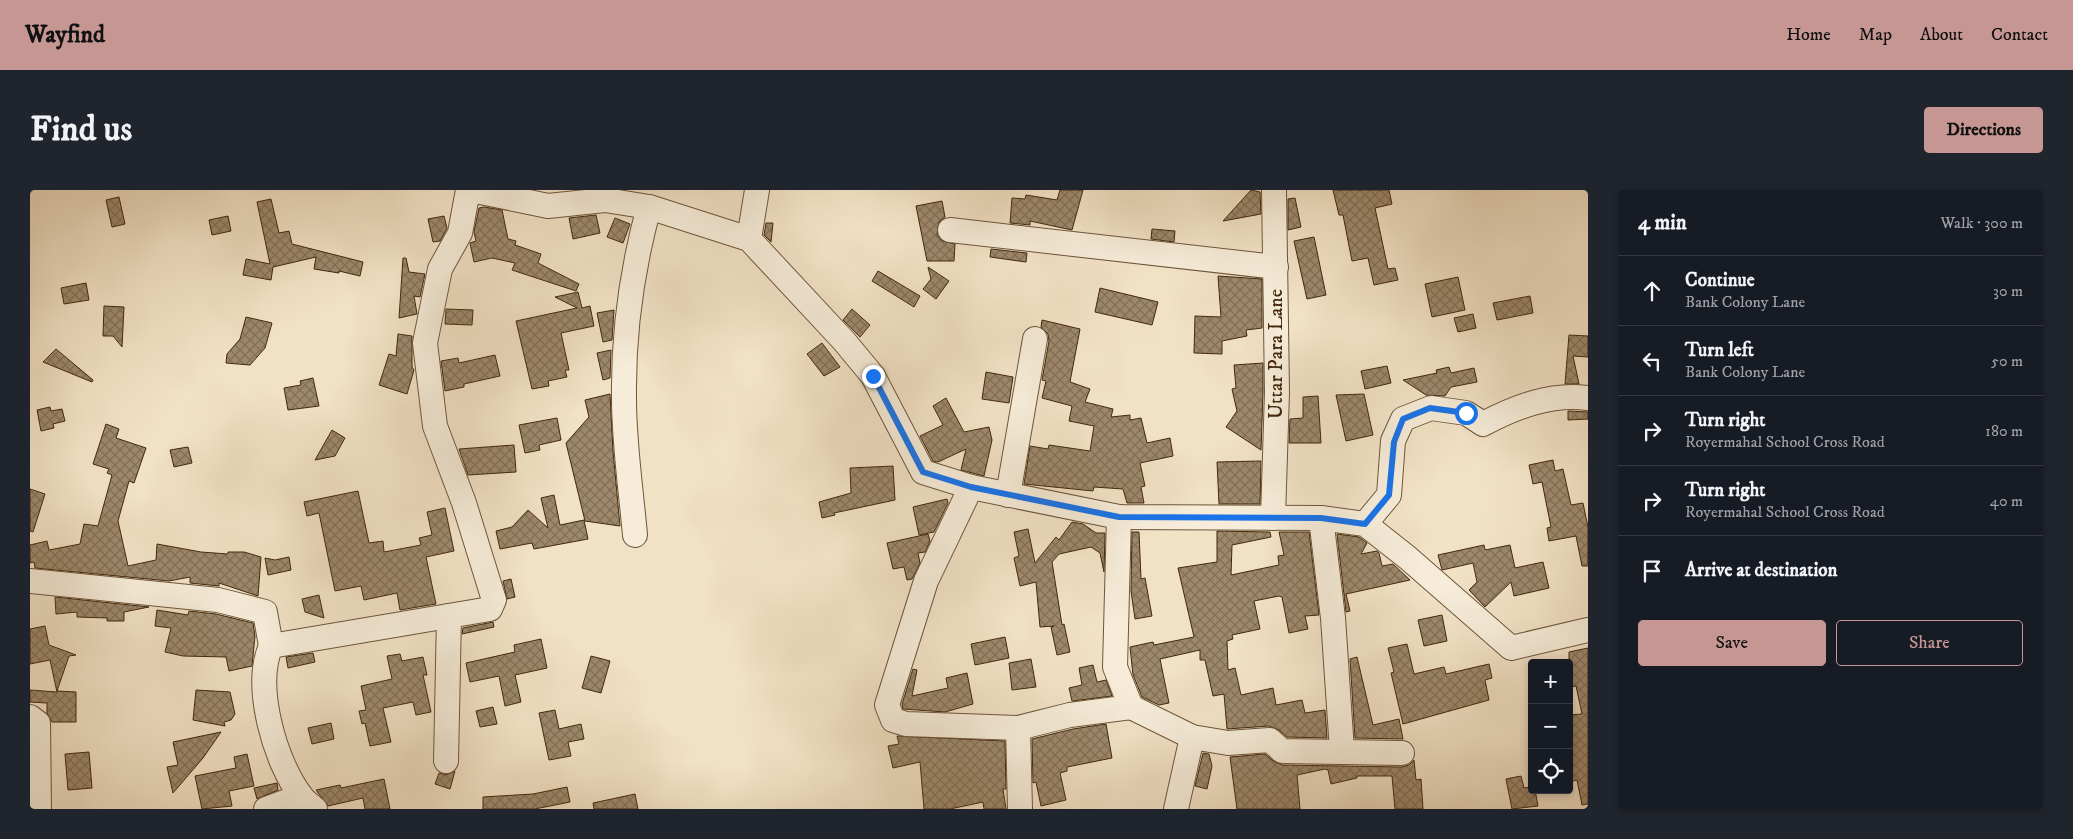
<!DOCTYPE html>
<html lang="en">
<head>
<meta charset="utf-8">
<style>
	:root { --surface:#171b24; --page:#20242c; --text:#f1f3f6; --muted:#9ea1a6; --line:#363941; --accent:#c59692 }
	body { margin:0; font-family:"IM FELL DW Pica",serif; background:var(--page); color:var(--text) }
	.controls { position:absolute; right:15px; bottom:15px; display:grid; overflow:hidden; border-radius:5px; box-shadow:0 2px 8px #0003 }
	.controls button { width:45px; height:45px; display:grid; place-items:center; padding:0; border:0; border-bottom:1px solid var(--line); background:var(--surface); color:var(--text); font:25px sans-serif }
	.stop { position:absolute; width:15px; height:15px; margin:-11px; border:4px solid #1a73e8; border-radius:50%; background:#fff }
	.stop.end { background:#1a73e8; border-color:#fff; box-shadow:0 1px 5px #0008 }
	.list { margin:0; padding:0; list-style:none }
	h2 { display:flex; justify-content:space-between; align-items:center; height:65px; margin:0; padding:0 20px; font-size:21px }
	h2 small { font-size:16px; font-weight:400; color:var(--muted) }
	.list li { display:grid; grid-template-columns:32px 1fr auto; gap:15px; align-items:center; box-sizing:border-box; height:70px; padding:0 20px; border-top:1px solid var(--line) }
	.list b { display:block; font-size:19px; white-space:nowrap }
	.list p { margin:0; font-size:16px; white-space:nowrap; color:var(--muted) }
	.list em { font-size:16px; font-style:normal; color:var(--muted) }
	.actions { display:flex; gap:10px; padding:15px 20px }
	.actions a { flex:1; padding:11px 0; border:1px solid var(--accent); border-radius:5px; text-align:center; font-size:18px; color:var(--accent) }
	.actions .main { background:var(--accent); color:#111 }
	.icon { flex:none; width:28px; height:28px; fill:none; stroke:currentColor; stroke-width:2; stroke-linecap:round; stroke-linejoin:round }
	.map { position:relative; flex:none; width:1558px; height:619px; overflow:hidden; border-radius:5px }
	header { display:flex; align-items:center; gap:30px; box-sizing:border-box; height:70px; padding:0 25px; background:var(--accent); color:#111 }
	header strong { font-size:24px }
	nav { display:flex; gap:28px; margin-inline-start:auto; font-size:18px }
	.intro { display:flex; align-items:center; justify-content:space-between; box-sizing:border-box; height:120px; padding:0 30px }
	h1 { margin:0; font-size:35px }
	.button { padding:12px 22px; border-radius:5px; background:var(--accent); color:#111; font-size:18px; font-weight:700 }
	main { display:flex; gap:30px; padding:0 30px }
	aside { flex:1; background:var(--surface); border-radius:5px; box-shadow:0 2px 8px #0003 }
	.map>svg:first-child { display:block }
	.building { fill:url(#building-cross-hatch); stroke:#43280c }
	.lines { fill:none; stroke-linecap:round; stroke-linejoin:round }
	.minor-casing { stroke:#6e563a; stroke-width:26 }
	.minor { stroke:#f6ecd9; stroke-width:24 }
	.route { stroke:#1a73e8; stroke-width:6 }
	.labels { text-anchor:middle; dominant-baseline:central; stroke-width:5; stroke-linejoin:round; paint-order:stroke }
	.street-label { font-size:20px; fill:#43280c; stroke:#f6ecd9 }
</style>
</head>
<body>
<header>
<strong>Wayfind</strong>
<nav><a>Home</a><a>Map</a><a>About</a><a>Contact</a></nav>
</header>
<div class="intro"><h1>Find us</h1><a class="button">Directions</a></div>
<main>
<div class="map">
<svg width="1558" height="619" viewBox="0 0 1558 619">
	<defs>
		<pattern id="building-cross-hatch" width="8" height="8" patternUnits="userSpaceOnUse" patternTransform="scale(1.25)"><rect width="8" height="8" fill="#9d886c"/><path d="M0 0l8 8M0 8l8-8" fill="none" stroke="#826f57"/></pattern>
	</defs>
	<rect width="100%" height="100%" fill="#f1e1c5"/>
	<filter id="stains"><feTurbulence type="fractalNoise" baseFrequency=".004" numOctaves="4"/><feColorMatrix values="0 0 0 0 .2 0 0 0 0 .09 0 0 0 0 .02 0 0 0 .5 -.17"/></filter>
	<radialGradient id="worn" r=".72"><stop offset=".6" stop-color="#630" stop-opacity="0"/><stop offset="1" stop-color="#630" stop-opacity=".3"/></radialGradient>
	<!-- building -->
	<g class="building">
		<polygon points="1030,0 1053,0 1042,40 1000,31 1000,35 980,33 982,8 995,9 996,5 1027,10"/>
		<polygon points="1221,0 1230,2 1231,24 1193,31"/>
		<polygon points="1303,0 1359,0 1362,14 1345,18 1358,79 1365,78 1368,90 1344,95 1338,68 1322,71 1313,25 1309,25"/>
		<polygon points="89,7 95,34 82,37 76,10"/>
		<polygon points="1265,8 1271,37 1258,40 1258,9"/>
		<polygon points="241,9 249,43 259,41 262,54 333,72 330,86 309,81 309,83 284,79 286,67 243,77 241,90 213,85 216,69 240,74 227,12"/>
		<polygon points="912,11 915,27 909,32 907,45 912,51 925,54 924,71 897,71 886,16"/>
		<polygon points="454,17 472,20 478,49 486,51 485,55 511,64 508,73 549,94 546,101 482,80 485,73 462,68 444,72 440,53 446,51 444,42 449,18"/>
		<polygon points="566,25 570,43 543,49 539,28"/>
		<polygon points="198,26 201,41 182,45 179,30"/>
		<polygon points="414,26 417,38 410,51 403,52 398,29"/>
		<polygon points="585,28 600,34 593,53 577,47"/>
		<polygon points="736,33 743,33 741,52 734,45"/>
		<polygon points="1122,39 1145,41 1144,52 1121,49"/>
		<polygon points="1284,47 1296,105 1277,109 1264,51"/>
		<polygon points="961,59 997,63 996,72 960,67"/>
		<polygon points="373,68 376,68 379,82 395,84 390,107 384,106 387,124 369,128"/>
		<polygon points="898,77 919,91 906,109 893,99 901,89"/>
		<polygon points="848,81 890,106 884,117 842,91"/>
		<polygon points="1188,86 1232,89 1232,138 1216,140 1217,146 1192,151 1192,164 1164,163 1165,126 1191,127"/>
		<polygon points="1428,87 1435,120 1402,127 1395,94"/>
		<polygon points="56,93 59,110 34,114 31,98"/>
		<polygon points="1070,98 1128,112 1122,135 1065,122"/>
		<polygon points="548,102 552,118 560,116 564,136 531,143 539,180 535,180 537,187 518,191 519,196 502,199 486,131 547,118 525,107"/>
		<polygon points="1500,106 1503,123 1467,130 1463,113"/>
		<polygon points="74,116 94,117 92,157 83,146 73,146"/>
		<polygon points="416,119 443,120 442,135 415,134"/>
		<polygon points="822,119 840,135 830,147 813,130"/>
		<polygon points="584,120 582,150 573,152 567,123"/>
		<polygon points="1443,124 1446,138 1428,142 1424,128"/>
		<polygon points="216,127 242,133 235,158 220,175 196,173 197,164 210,149"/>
		<polygon points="1012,130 1050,139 1040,192 1060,199 1055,212 1083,219 1081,227 1100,225 1100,230 1111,228 1117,253 1140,248 1143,266 1110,273 1115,296 1111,297 1114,313 1097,313 1093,299 1064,297 1063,301 994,294 1000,256 1018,259 1019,255 1060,261 1064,236 1039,231 1042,216 1012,208 1016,191 1012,190 1019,151 1018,144 1011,137"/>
		<polygon points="368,144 382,146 382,177 384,180 377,204 349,195 359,164 366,166"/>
		<polygon points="1539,145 1558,146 1558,167 1543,166 1549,194 1535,194"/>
		<polygon points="792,153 810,177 794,186 777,164"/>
		<polygon points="26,159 63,190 62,192 13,172"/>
		<polygon points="581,160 580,188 573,190 567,163"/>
		<polygon points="465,165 470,186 434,194 434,197 415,201 411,171 428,168 429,173"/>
		<polygon points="1233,173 1233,202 1231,260 1196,237 1207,221 1202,199 1206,198 1204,175"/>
		<polygon points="1357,176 1361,193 1335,199 1331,181"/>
		<polygon points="1419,177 1421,183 1444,178 1447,192 1421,197 1415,206 1396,205 1373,190 1407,183 1406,180"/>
		<polygon points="956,182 983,187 979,213 952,209"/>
		<polygon points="283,188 289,216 258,220 254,198 271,195 270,191"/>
		<polygon points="580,204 583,261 590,336 555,331 536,253 559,227 555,210"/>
		<polygon points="1334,204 1343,245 1316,251 1306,205"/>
		<polygon points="1288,206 1291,253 1259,253 1260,229 1273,228 1273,207"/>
		<polygon points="916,208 934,242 959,237 962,250 954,286 931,280 936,259 908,272 903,271 890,246 913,235 903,216"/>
		<polygon points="20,217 21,221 32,219 35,231 23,234 24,238 11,241 7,220"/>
		<polygon points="1538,221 1558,222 1558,229 1538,230"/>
		<polygon points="527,228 531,250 509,255 510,260 495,263 489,235"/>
		<polygon points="76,234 89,239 86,248 116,258 104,293 99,291 88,331 98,376 126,370 127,354 171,362 198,364 198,362 214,362 231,367 228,406 189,393 189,396 160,393 160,387 139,391 5,378 4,372 0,373 0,355 17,351 19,360 50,354 54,334 68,336 82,285 77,283 79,279 63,274"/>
		<polygon points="302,240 315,248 305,266 285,270"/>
		<polygon points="484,255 486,282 438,285 429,259"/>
		<polygon points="158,257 162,273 144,277 140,260"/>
		<polygon points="1523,270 1525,281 1533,279 1541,315 1553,313 1558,337 1558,376 1552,376 1546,346 1519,351 1517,338 1521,337 1512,292 1503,294 1499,275"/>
		<polygon points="1231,271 1230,314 1189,314 1187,272"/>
		<polygon points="863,276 865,310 804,323 805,325 792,328 789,312 821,303 820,278"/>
		<polygon points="0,299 15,304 3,342 0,341"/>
		<polygon points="328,301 339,353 353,351 354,362 391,355 389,348 402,345 397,322 415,318 424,361 396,367 406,414 370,420 367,403 334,410 331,396 305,401 289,323 277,326 274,312"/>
		<polygon points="524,305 530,335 554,330 558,349 504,359 502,353 470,359 466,341 482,337 498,320 518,338 511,308"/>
		<polygon points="917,309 918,313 904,342 889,345 883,317"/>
		<polygon points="1042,332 1053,334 1066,343 1075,343 1074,382 1070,363 1061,357 1029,364 1022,372 1032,435 1034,434 1040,462 1027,465 1021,437 1024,436 1010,437 1006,392 990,396 984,368 989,366 984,342 998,339 1005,373 1026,347 1029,350"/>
		<polygon points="1187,341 1240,342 1241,347 1202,355 1201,385 1249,375 1248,366 1254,365 1249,342 1279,342 1289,425 1275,426 1278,439 1259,443 1252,407 1249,406 1224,411 1230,439 1202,445 1203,449 1197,451 1198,480 1205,478 1211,505 1243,498 1246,515 1272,510 1275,523 1295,520 1297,548 1257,547 1249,540 1239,536 1197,539 1194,504 1183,506 1175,470 1170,470 1170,460 1130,469 1139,513 1129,515 1112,507 1103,485 1100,457 1123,452 1124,455 1164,447 1148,378 1187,372"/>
		<polygon points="1102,342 1109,342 1111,389 1115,388 1122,426 1105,429 1101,401"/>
		<polygon points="898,344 900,351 895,362 888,363 890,373 882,389 877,390 874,377 863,379 857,353"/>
		<polygon points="1307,344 1329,347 1337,353 1331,364 1347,361 1349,363 1352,376 1363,374 1380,390 1316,404 1320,421 1316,422"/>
		<polygon points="1454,355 1455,360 1480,355 1485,378 1513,372 1519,398 1484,406 1481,392 1455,417 1439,400 1447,392 1443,373 1412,380 1408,365"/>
		<polygon points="259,367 261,380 238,385 235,368 245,370"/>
		<polygon points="481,389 485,407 477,409 473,391"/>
		<polygon points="289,405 294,428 275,422 272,409"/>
		<polygon points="25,407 119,417 94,422 94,431 77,431 77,428 47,427 47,422 26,424"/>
		<polygon points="127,420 158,425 159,421 186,424 223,433 225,446 222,476 199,481 196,467 153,466 135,462 141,438 125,436"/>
		<polygon points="1412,425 1417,451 1394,456 1388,430"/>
		<polygon points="463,432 464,437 432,444 433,438"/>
		<polygon points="15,436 19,455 46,465 39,466 27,501 46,502 46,532 22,532 17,523 17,513 0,512 0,500 27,502 20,470 0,474 0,439"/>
		<polygon points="975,447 979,468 945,475 941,454"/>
		<polygon points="511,449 517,478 485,485 491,512 475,516 469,486 440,492 436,473 485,462 484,455"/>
		<polygon points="1377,454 1384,484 1414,477 1416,484 1459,474 1462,488 1455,490 1459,510 1373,534 1361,483 1364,482 1358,458"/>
		<polygon points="1558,458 1558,614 1552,615 1547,590 1539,592 1539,525 1552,524 1546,496 1539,497 1539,462"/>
		<polygon points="283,463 285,472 258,478 256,467"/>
		<polygon points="370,464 372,471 393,467 397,485 393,485 401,522 386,525 383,512 353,518 361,552 340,556 335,533 332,534 329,521 336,520 331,496 362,489 357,466"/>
		<polygon points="561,466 580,471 571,503 552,498"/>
		<polygon points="1327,467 1343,535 1369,529 1373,549 1325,548 1320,469"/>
		<polygon points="1001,469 1006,497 982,500 979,473"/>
		<polygon points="1063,475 1067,492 1076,490 1082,506 1042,511 1039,498 1052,495 1049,478"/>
		<polygon points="883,479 887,480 882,506 918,498 916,488 937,483 943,514 915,522 873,519 872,514"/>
		<polygon points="166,500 200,502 205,524 201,530 194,532 195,536 163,530"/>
		<polygon points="463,517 467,534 450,537 446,521"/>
		<polygon points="525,520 529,539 551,534 554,549 538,552 541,566 519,570 509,523"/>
		<polygon points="301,533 304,549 282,554 278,538"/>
		<polygon points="1076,534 1082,568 1037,577 1037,581 1030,583 1036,610 1011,616 1006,592 1003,593 1002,549 1043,539"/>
		<polygon points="191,542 173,568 143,603 137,577 148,575 143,552"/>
		<polygon points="867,546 975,551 976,599 973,599 976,619 954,619 953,612 920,619 894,619 890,572 863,578 858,556 869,554"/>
		<polygon points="59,562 62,598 38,600 35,564"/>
		<polygon points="1173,563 1179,564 1182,576 1177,599 1165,596"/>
		<polygon points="217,564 224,596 199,601 202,616 172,619 165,586 206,578 204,567"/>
		<polygon points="1235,564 1243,571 1252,575 1372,577 1379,575 1384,570 1386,590 1391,589 1393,619 1365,619 1362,586 1327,586 1327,588 1301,594 1298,580 1295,579 1267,585 1270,619 1207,619 1200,567"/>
		<polygon points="425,581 420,599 405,594 409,583 416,585"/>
		<polygon points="1491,586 1494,598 1502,597 1502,600 1505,600 1508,616 1482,619 1476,589"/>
		<polygon points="354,589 360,619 335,619 333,608 298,616 286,600 310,595 311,598"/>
		<polygon points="247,593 248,600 227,609 224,598"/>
		<polygon points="537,597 540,612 505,619 453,619 453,607 503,604"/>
		<polygon points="605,604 608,619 564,619 563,613"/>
	</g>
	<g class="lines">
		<!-- minor casing -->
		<g class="minor-casing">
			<g id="minor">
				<polyline points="441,0 518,16 575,10 619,17 719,49 814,151 843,186 893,282 941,297 1089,327 1291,328 1335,334 1378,368 1481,458 1558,440"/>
				<polyline points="920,40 1246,77"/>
				<polyline points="719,49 727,0"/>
				<polyline points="941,297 896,391 857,515 863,530 876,534 988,538"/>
				<polyline points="978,305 1005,149"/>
				<polyline points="1243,328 1247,202 1244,0"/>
				<polyline points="1291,328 1303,428 1312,561"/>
				<path d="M1335 334 1359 305 1363 251 1373 229 1401 218 1436 223 1453 234C1485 217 1521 203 1558 208"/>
				<path d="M605 345C601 300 594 254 594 209 593 145 602 79 619 17"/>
				<polyline points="0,391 188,410 235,422 241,456"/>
				<polyline points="1101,517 1162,547 1198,553 1240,550 1252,561 1372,563"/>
				<polyline points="0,527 8,533 9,619"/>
				<polyline points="416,571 419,426"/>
				<polyline points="236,619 271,606"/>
				<path d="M285 619C281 615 274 611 271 606 245 572 223 496 241 456L460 419 464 410 434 313 405 236 395 153 410 79 430 43 438 0"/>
				<polyline points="990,619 988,538 1040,525 1101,517 1085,477 1089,327"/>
				<polyline points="1146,619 1162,547"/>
			</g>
		</g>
		<!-- minor -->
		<use href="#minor" class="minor"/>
	</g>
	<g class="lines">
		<!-- route -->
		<polyline class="route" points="843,186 893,282 941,297 1089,327 1291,328 1335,334 1359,305 1364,252 1373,229 1400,218 1436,223"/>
	</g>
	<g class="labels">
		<!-- street labels -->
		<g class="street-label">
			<text transform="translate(1246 164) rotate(-90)">Uttar Para Lane</text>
		</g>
	</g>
	<rect width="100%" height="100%" filter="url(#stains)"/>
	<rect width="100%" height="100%" fill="url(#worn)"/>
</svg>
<div class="controls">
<button>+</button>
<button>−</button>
<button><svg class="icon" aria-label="locate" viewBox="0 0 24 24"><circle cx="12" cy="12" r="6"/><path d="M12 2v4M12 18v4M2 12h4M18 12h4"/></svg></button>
</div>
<div class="stop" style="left:1436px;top:223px"></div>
<div class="stop end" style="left:843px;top:186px"></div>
</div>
<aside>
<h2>4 min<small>Walk · 300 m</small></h2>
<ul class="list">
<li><svg class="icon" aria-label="ahead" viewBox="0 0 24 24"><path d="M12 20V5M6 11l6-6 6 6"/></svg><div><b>Continue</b><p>Bank Colony Lane</p></div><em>30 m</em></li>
<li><svg class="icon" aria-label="left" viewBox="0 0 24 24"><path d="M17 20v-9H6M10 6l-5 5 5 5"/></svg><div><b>Turn left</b><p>Bank Colony Lane</p></div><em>50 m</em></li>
<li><svg class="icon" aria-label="right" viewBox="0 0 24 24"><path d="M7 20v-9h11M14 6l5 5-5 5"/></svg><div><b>Turn right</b><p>Royermahal School Cross Road</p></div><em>180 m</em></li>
<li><svg class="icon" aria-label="right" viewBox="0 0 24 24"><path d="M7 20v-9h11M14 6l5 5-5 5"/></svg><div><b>Turn right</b><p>Royermahal School Cross Road</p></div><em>40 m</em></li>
<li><svg class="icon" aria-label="arrive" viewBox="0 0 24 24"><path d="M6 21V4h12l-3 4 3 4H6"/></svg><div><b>Arrive at destination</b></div></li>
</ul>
<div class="actions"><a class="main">Save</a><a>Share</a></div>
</aside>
</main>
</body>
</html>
